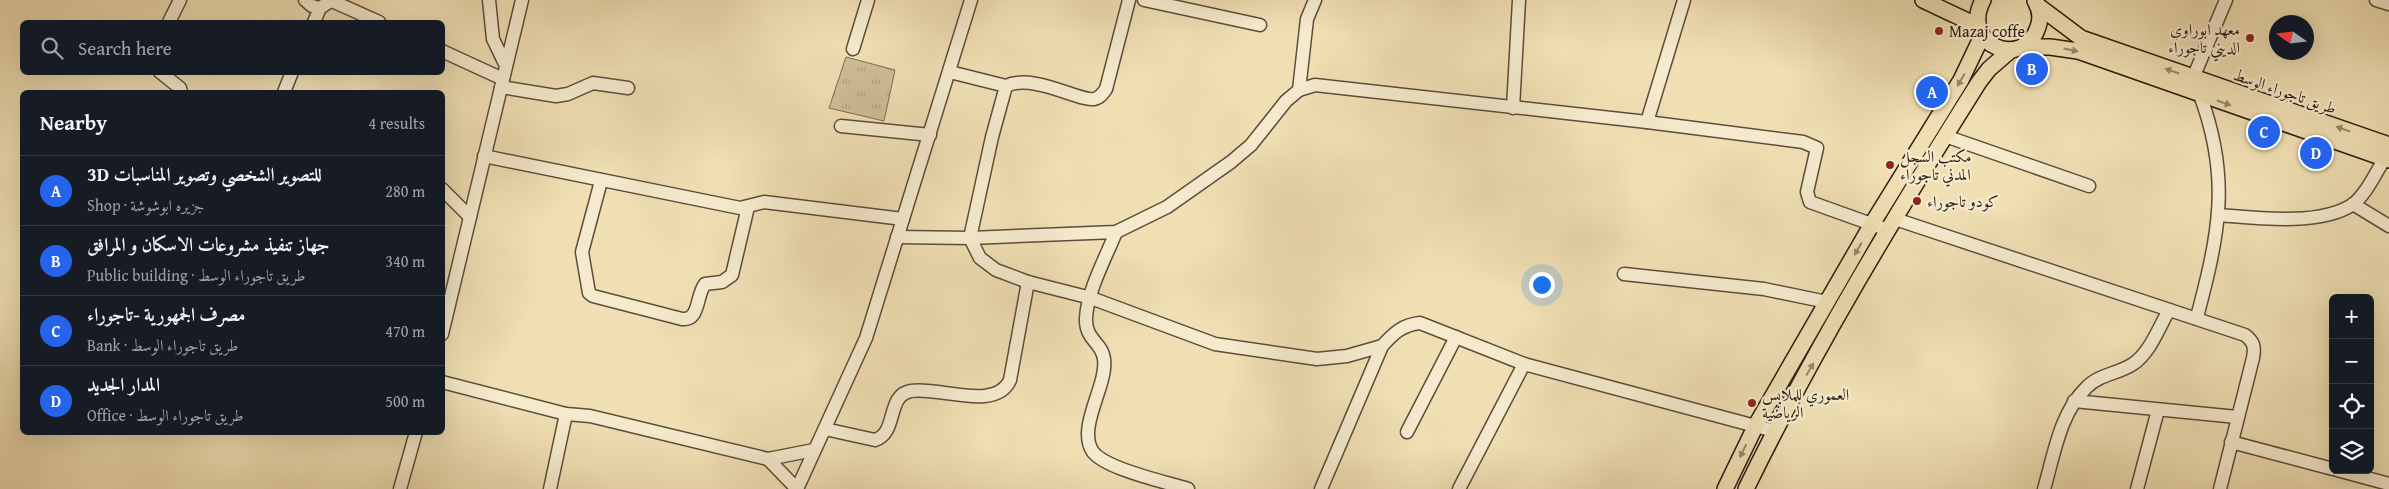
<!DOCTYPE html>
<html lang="en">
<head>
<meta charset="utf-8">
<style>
	:root { --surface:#171b24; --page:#20242c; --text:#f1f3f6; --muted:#9ea1a6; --line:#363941; --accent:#2563eb }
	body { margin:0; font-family:"Gentium Book Plus",Amiri,serif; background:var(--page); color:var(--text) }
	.controls { position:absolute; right:15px; bottom:15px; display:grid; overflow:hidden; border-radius:8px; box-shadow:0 5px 20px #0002 }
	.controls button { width:45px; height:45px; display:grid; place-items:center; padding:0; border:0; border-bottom:1px solid var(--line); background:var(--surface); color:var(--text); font:25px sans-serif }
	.compass { position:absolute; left:2269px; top:15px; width:45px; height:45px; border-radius:50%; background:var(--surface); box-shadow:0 5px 20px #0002; rotate:284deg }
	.you { position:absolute; left:1541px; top:284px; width:18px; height:18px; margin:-12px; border:4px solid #fff; border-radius:50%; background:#1a73e8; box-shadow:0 0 0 8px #1a73e833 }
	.badge { display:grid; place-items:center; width:32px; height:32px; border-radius:50%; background:var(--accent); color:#fff; font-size:16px; font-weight:700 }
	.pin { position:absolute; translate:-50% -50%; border:2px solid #fff; box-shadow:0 1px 5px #0006 }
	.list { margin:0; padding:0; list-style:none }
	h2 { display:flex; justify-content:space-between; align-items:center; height:65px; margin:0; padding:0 20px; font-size:21px }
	h2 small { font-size:16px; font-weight:400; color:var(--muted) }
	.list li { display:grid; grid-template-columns:32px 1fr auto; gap:15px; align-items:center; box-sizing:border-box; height:70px; padding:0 20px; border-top:1px solid var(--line) }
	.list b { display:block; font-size:19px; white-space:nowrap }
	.list p { margin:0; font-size:16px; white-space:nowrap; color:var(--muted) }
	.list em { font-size:16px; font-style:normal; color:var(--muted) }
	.icon { flex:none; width:28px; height:28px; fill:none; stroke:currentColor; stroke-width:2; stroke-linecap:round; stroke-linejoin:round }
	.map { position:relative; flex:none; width:2389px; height:489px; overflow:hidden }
	.search { position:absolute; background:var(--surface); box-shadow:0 5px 20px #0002; left:20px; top:20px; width:425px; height:55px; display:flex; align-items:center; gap:12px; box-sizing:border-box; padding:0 18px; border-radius:8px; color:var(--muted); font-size:19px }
	.panel { position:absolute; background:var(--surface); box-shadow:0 5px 20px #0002; left:20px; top:90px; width:425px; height:345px; border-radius:8px }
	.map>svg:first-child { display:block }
	.park { fill:url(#park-tufts); stroke:#7d6d54 }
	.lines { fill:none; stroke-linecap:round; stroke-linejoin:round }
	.minor-casing { stroke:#5d4d3a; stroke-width:15 }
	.major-casing { stroke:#2c1c11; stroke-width:18 }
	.minor { stroke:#f5eace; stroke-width:12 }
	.major { stroke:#efdfb3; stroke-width:15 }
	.oneway { fill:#97876a }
	.poi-dot { fill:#8f2418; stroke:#f5eace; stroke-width:2 }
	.labels { text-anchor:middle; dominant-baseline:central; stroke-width:4.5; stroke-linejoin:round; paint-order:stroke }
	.poi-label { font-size:16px; fill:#2c1c11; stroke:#f5eace; text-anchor:start }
	.street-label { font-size:16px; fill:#2c1c11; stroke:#f5eace }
</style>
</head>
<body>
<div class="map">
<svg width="2389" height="489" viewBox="0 0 2389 489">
	<defs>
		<pattern id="park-tufts" width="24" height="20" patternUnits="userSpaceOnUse" patternTransform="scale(1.25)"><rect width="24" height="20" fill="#cebe97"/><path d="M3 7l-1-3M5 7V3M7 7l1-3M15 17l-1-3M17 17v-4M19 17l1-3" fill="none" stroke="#b1a381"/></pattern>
	</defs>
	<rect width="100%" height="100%" fill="#efdfb3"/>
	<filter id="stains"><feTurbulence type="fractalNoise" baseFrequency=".004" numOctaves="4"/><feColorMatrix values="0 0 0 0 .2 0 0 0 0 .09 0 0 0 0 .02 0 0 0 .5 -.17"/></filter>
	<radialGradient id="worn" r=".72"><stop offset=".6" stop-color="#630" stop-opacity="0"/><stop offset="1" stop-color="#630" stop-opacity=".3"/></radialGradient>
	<!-- park -->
	<polygon class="park" points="846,57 895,70 884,121 829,108"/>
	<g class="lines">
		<!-- minor casing -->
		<g class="minor-casing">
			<g id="minor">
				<polyline points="305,0 312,6 320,8 332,0"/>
				<polyline points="489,0 493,39 506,66"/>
				<polyline points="1144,0 1260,25"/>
				<polyline points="2376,0 2389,4"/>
				<polyline points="332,1 379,22"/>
				<polyline points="169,22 180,0"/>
				<polyline points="314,22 320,8"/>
				<polyline points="853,49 868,0"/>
				<polyline points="442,51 503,79"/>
				<polyline points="160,72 180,88 181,92"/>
				<polyline points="950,72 1006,86 992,137 970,238 980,258 996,270 1028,282 1091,298 1215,344 1317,359 1347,356 1382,346"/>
				<polyline points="2193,78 2226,0"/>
				<path d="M1006 86C1024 77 1053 88 1071 94 1078 96 1087 100 1094 99 1100 98 1103 93 1106 89L1129 0"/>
				<polyline points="501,87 556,96 568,94 593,83 628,88"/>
				<polyline points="1299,90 1307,19 1315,0"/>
				<polyline points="284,92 292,72"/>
				<polyline points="1513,108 1519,0"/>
				<polyline points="1647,122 1684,0"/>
				<polyline points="841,126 930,135"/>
				<polyline points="1945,136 2089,186"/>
				<polyline points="484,156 740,208 764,202 903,219"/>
				<path d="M601 181 582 252 589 293 593 296 682 319C700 321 696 295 705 284L722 282 732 275 748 207"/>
				<polyline points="442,189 470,217"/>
				<polyline points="2353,204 2389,226"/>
				<path d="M2219 215C2257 218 2319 226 2352 205 2366 195 2376 172 2385 158"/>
				<path d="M1895 219 2245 335C2254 342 2255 347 2253 358L2220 489"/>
				<path d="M1116 232C1106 257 1087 292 1086 318 1085 340 1102 342 1104 359 1108 385 1076 428 1093 452 1106 469 1166 482 1188 489"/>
				<polyline points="897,237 970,238 1116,232 1167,207 1231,162 1251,145 1286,101 1299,90 1315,85 1647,122 1803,142 1817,148 1807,192 1810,202 1888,230"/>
				<polyline points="1624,274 1764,289 1827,302"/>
				<path d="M2197 317C2219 234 2231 178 2200 95"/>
				<polyline points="442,334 522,0"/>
				<polyline points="442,382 566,414 590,416 768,459 814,450"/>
				<polyline points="2074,401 2237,417"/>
				<path d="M825 429 875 440C898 433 886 395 911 391 938 386 996 412 1010 380L1028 282"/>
				<polyline points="1407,432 1456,337"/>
				<polyline points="2231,442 2333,469"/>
				<polyline points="768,459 797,489"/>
				<polyline points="2337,470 2389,484"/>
				<polyline points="400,489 416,432"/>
				<polyline points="550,489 566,414"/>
				<polyline points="797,489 866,338 971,0"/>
				<path d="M1321 489 1382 346C1394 333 1402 325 1420 323L1524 364"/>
				<polyline points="1459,489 1524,364 1774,431"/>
				<path d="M2044 489C2054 455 2060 413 2086 388 2099 374 2118 374 2133 364 2150 353 2159 327 2169 310"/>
				<polyline points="2137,489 2158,410"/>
			</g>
		</g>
		<!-- major casing -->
		<g class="major-casing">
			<g id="major">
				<polyline points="1923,0 1978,26"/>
				<path d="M1983 0C1959 45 2024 71 2038 27 2041 19 2040 9 2035 1"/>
				<polyline points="2037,5 2081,38 2389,145"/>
				<polyline points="2022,47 2050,47 2078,51 2389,160"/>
				<polyline points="1725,489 1756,425 1872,224 1961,80 1982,36"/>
				<path d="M1746 489C1814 349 1896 214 1979 82L1989 69 2011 50"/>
			</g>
		</g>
		<!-- minor -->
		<use href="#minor" class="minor"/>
		<!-- major -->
		<use href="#major" class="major"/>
	</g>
	<!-- one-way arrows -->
	<defs><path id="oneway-solid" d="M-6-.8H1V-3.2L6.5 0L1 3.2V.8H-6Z" transform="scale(1.25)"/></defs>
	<g class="oneway">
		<use href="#oneway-solid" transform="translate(2071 50) rotate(12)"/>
		<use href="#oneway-solid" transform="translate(2172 71) rotate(-161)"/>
		<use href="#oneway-solid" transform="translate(1961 80) rotate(120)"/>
		<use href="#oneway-solid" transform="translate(2224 103) rotate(19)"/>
		<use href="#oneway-solid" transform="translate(2343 129) rotate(-161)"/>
		<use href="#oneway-solid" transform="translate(1858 249) rotate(120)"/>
		<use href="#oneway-solid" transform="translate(1810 369) rotate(-60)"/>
		<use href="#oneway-solid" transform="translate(1743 451) rotate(116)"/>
	</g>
	<!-- markers -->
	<g class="poi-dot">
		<circle cx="1939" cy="31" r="5"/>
		<circle cx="2250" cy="38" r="5"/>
		<circle cx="1890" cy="165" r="5"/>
		<circle cx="1917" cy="201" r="5"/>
		<circle cx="1752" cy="403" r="5"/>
	</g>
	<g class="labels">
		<!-- poi labels -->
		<g class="poi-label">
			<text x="2240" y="29" text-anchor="end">معهد ابوراوي<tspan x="2240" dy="18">الديني تاجوراء</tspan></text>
			<text x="1949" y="31">Mazaj coffe</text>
			<text x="1900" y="156">مكتب السجل<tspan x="1900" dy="18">المدني تاجوراء</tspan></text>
			<text x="1927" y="201">كودو تاجوراء</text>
			<text x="1762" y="394">العموري للملابس<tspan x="1762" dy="18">الرياضية</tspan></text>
		</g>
		<!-- street labels -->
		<g class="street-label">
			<text transform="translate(2285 91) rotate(19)">طريق تاجوراء الوسط</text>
		</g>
	</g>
	<rect width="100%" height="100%" filter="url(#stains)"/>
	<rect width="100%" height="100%" fill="url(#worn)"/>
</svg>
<div class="controls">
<button>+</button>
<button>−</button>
<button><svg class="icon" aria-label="locate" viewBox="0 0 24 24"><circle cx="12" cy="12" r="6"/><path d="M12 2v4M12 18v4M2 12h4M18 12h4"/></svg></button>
<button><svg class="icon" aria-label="layers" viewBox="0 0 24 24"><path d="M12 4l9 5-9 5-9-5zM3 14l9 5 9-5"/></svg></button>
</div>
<svg class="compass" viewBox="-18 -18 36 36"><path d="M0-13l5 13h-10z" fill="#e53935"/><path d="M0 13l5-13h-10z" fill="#9ea1a6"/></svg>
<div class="you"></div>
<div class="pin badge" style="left:1932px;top:92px">A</div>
<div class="pin badge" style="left:2032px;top:69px">B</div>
<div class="pin badge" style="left:2264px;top:132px">C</div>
<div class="pin badge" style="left:2316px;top:153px">D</div>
<div class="search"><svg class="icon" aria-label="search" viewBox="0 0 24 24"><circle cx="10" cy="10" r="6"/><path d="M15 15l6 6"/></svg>Search here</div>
<section class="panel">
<h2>Nearby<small>4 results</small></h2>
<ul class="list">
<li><span class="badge">A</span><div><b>3D للتصوير الشخصي وتصوير المناسبات</b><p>Shop · جزيره ابوشوشة</p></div><em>280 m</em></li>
<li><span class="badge">B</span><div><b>جهاز تنفيذ مشروعات الاسكان و المرافق</b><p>Public building · طريق تاجوراء الوسط</p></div><em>340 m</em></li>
<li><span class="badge">C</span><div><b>مصرف الجمهورية -تاجوراء</b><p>Bank · طريق تاجوراء الوسط</p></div><em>470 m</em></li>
<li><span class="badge">D</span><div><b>المدار الجديد</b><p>Office · طريق تاجوراء الوسط</p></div><em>500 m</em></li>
</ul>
</section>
</div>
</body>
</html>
